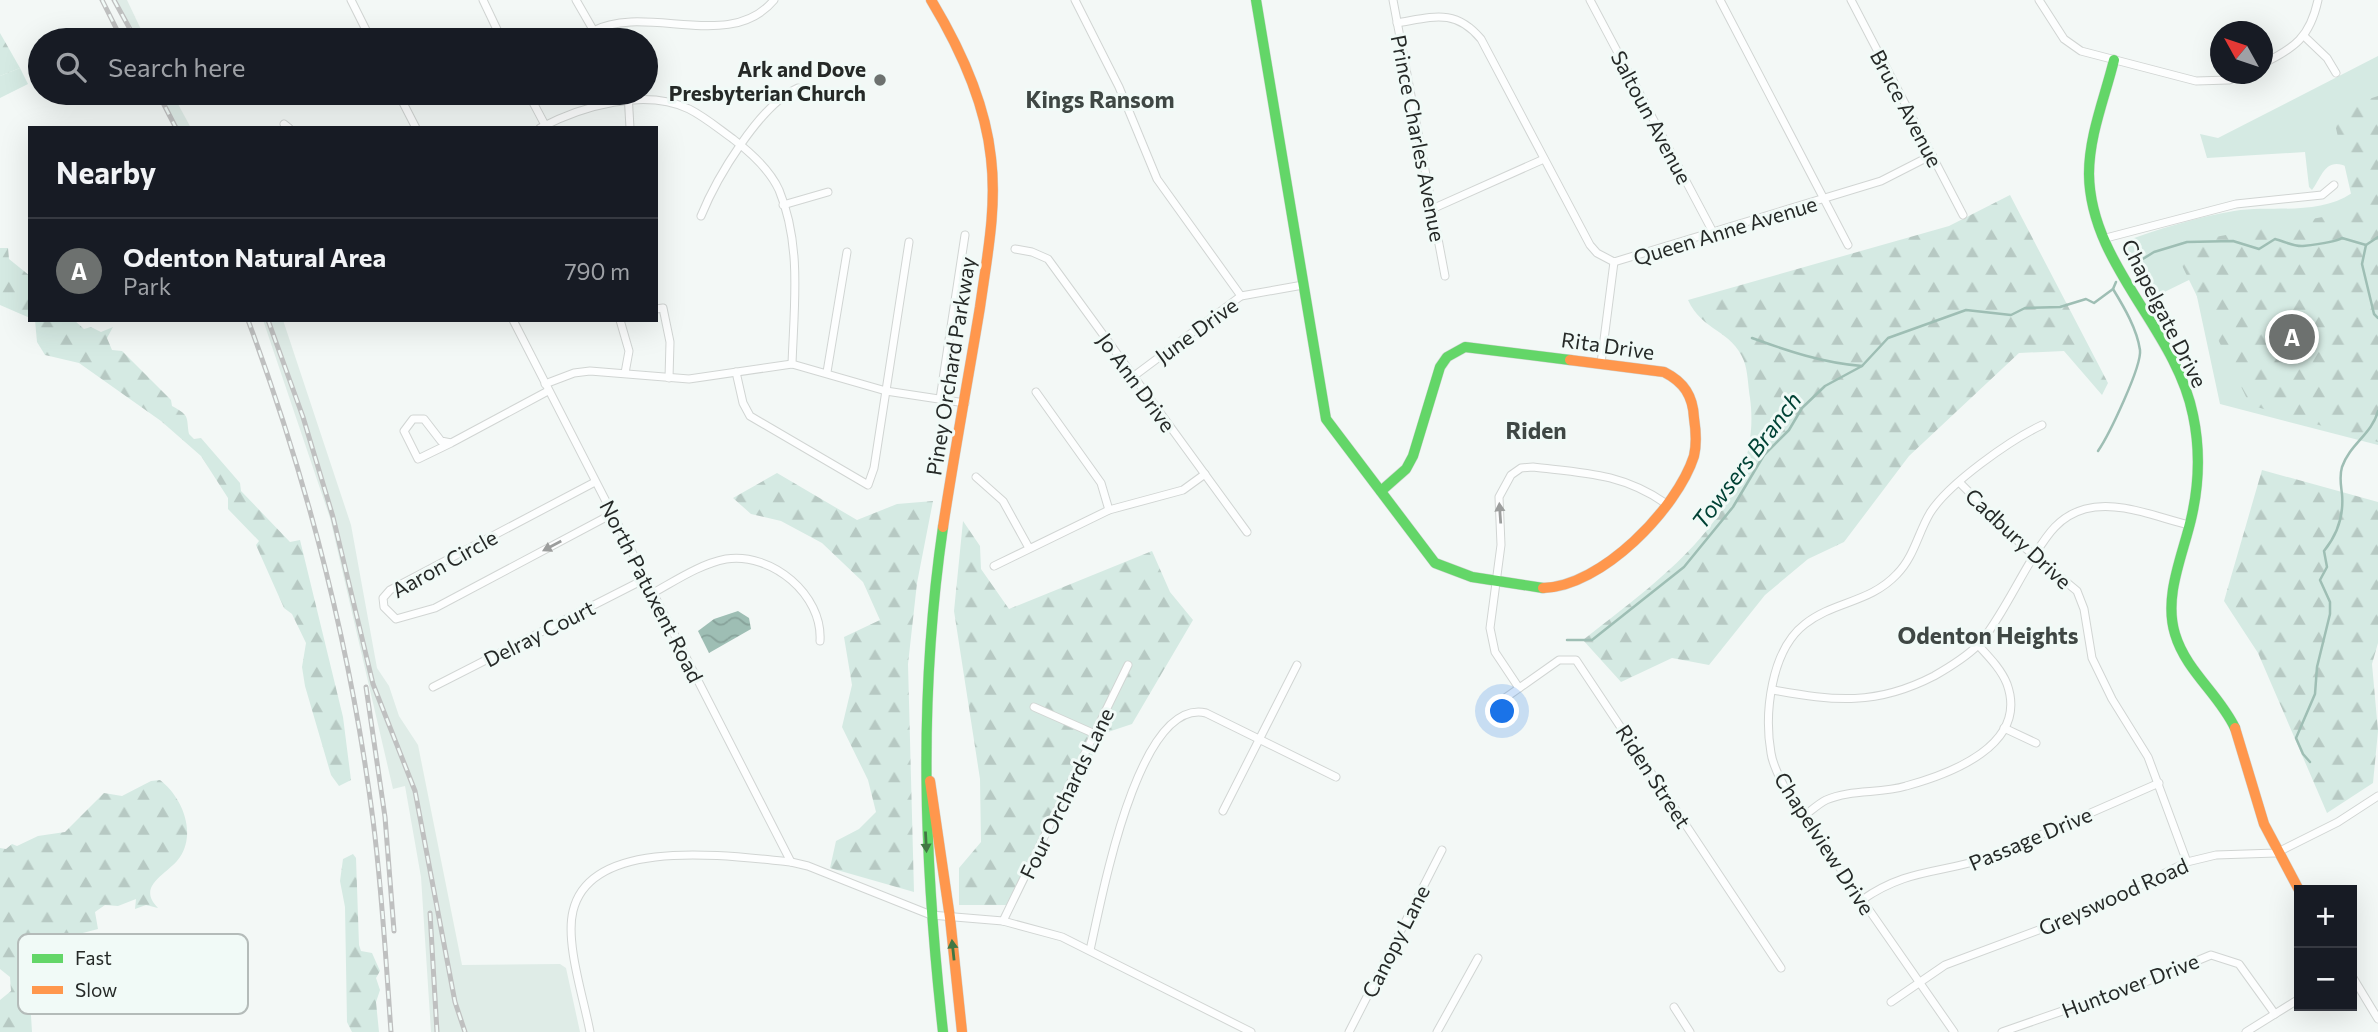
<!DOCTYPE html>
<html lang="en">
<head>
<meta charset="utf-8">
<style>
	:root { --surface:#171b24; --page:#20242c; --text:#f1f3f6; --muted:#9ea1a6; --line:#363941; --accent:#6d716f }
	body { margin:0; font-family:Commissioner,sans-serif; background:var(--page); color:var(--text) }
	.controls { position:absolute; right:21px; bottom:21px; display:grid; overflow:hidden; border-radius:0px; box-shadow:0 7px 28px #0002 }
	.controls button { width:63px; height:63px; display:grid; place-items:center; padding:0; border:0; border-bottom:2px solid var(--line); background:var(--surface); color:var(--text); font:35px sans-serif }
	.compass { position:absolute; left:2210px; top:21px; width:63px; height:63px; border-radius:50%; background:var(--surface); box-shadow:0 7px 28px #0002; rotate:310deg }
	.you { position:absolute; left:1503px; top:712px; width:24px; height:24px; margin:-18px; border:5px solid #fff; border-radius:50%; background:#1a73e8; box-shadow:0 0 0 10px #1a73e833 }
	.badge { display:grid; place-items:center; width:46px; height:46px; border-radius:50%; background:var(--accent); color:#fff; font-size:23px; font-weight:700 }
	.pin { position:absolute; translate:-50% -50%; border:4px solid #fff; box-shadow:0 2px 7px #0006 }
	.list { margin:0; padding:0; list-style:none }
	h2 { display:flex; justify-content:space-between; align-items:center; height:91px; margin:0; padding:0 28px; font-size:30px }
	h2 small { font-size:23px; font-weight:400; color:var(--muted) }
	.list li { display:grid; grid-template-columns:46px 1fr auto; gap:21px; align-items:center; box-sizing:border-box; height:105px; padding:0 28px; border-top:2px solid var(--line) }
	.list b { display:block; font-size:26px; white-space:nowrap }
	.list p { margin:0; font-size:23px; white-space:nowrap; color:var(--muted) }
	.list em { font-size:23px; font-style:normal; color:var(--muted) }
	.icon { flex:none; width:38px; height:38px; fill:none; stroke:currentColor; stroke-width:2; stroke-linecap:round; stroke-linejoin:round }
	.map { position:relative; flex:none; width:2378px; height:1032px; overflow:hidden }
	.search { position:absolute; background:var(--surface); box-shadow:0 7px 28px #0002; left:28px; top:28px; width:630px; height:77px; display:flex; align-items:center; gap:18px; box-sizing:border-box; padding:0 24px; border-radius:38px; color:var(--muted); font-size:26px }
	.panel { position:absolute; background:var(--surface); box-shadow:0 7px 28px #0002; left:28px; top:126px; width:630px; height:196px; border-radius:0px }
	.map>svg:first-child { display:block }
	.built { fill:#dfece7 }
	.green { fill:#d5eae3 }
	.forest { fill:url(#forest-firs) }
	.water { fill:url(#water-waves) }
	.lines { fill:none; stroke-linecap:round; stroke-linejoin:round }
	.stream { stroke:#9ebeb4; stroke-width:2.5 }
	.street-casing { stroke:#d1d5d3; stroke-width:9 }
	.fast-casing { stroke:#d1d5d3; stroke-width:11 }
	.slow-casing { stroke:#d1d5d3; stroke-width:11 }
	.street { stroke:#fdfefe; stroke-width:7 }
	.fast { stroke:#63d668; stroke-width:10 }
	.slow { stroke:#ff974d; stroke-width:10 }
	.rail-casing { stroke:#bfc0c0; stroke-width:5 }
	.rail { stroke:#f1faf7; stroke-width:2.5; stroke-dasharray:8; stroke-linecap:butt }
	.oneway { fill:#9c9e9d }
	.oneway2 { fill:#417744 }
	.poi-dot { fill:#6d716f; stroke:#f1faf7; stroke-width:2.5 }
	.labels { text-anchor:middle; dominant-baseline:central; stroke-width:6; stroke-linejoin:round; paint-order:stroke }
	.poi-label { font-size:21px; font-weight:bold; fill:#252927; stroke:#f1faf7; text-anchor:end }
	.street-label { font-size:21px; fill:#252927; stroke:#f1faf7 }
	.neighbourhood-label { font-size:23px; font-weight:bold; fill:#3f4744; stroke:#f1faf7 }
	.water-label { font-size:23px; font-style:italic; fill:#004235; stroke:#f1faf7 }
	.key { fill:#f1faf7; stroke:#b4bbb9; stroke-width:2 }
	.key-label { font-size:19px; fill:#252927 }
</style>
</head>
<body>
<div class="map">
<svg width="2378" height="1032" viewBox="0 0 2378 1032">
	<defs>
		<pattern id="forest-firs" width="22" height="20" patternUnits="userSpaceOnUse" patternTransform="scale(1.75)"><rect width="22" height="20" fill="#d5eae3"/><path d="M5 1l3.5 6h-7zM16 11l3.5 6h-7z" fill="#b7c9c3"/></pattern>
		<pattern id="water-waves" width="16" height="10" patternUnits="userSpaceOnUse" patternTransform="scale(1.75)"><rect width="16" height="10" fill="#9ebeb4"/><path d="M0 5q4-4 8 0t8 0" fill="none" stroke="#88a39b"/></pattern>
	</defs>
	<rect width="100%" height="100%" fill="#f3f8f6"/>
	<!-- built -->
	<g class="built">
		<polygon points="115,0 127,0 146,40 134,40"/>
		<polygon points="160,93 172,93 191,128 177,128"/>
		<polygon points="263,320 283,320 351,525 377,668 389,686 399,716 418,745 462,965 560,964 566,968 580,1032 431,1032 421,877 405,786 393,789 330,518"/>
	</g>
	<!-- green -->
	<g class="green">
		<path d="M2378 56V445L2220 404 2193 278 2148 300 2121 251 2123 242C2158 229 2198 217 2234 211 2273 205 2318 216 2352 193L2348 167C2325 156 2322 177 2312 190L2309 187 2305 152 2207 158 2200 134 2218 138Z"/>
		<polygon points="20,68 28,84 0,98 0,76"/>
	</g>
	<!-- forest -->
	<g class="forest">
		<polygon points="0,33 20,68 0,76"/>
		<polygon points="2378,96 2378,442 2250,405 2172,245 2355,211 2332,111"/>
		<path d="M2010 195 2108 383 2102 395 2064 351 2019 353 1909 456 1844 542 1808 559 1765 595 1709 665 1672 658 1621 682 1583 640C1659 580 1765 508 1750 398 1748 386 1748 372 1744 361 1732 330 1702 331 1688 300L1949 226Z"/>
		<polygon points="0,248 8,248 9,259 30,276 30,318 0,305"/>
		<path d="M35 320H74L84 329 91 327 101 332 113 327 107 338 112 350 122 351 171 400 172 406C191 416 186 418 189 434L194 439 201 438 240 483 241 491 290 542 300 540 343 717 351 780 339 786 331 775 305 686 302 667 306 643 292 614 284 608 256 545 259 541 228 509V498L201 456 161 421 79 363 45 355 37 342Z"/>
		<polygon points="2262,470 2378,502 2378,643 2372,664 2378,731 2373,783 2327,813 2258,653 2224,601"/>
		<polygon points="777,473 857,520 897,504 933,501 917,583 908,664 914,892 830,868 836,841 859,829 876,812 868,780 842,727 852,685 844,637 880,620 863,582 822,543 781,521 751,514 733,498"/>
		<polygon points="963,521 980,546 981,569 1009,609 1152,551 1170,592 1193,620 1132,724 1108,732 1055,812 1008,905 959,905 959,868 981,842 980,779 954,611"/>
		<path d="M160 780C181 796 197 831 180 857 169 874 135 885 158 908L146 905 135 909 136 899 118 906 105 905 95 912 98 929 79 934 73 946 58 950 55 959 42 956 37 958 39 964 30 999 32 1032H0V1000L11 991 10 977 0 969V848L6 849 12 844 17 846 38 836 65 832 104 793 122 796 151 781Z"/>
		<polygon points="353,854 356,858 359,945 361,951 372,953 380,971 376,978 380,990 376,1002 379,1032 352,1032 347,1022 345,907 340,881 343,859"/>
	</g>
	<!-- water -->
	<polygon class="water" points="738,611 749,618 751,629 709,653 698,631 714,619"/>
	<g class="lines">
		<!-- stream -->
		<g class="stream">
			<polyline points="2366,245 2362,264 2374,314 2378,318"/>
			<path d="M2138 262 2154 252 2187 242 2233 241 2259 249 2275 239C2283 241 2295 247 2303 246 2312 245 2336 242 2342 238L2366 245 2378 237"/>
			<path d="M1752 338C1788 351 1823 363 1862 366"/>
			<path d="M2098 451C2109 435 2142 366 2140 350 2137 329 2124 307 2113 289"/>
			<polyline points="1567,640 1592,640 1684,567 1733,507 1764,455 1789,430 1802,408 1825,386 1862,366 1888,338 1966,310 2011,315 2025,308 2060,307 2086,299 2094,303 2113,289 2116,282"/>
			<path d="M2310 762 2303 754 2296 738 2315 694 2317 667 2330 614V602L2320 580 2327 567 2324 551C2337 535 2344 516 2342 494 2341 485 2339 477 2342 467 2350 444 2372 434 2378 411"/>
		</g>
		<!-- street casing -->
		<g class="street-casing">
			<g id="street">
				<polyline points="351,0 371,40"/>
				<polyline points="483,0 502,40"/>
				<polyline points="576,0 599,40"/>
				<polyline points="1075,0 1119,87 1157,179 1241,296"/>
				<polyline points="1393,0 1445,276"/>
				<polyline points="1590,0 1714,234"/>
				<polyline points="1720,0 1848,245"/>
				<polyline points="1851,0 1963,215"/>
				<polyline points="2039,0 2064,39 2081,51 2196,81 2229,80 2243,74"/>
				<path d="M1397 23C1433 17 1455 8 1481 39L1590 245 1597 253 1614 262 1881 181 1932 155"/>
				<path d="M593 31C646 3 730 53 774 0"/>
				<polyline points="2305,37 2327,58 2336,73"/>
				<path d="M2262 64C2295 48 2310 37 2318 0"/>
				<polyline points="398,93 416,128"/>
				<polyline points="528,93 545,125"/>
				<polyline points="628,93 630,128"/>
				<polyline points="284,124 289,128"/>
				<path d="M540 128C582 106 644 88 689 109 705 117 719 129 733 139 750 152 770 170 779 190 802 245 794 306 792 364"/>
				<polyline points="783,205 828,192"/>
				<polyline points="1432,209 1544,159"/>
				<path d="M701 216C716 179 760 104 798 88"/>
				<polyline points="2106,238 2236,204 2322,195 2334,185"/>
				<polyline points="1015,249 1032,252 1048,259 1247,532"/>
				<polyline points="656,309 663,308 670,342 669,378"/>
				<polyline points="513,320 791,862"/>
				<polyline points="620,320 629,351 625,373"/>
				<polyline points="1601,363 1614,262"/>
				<polyline points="736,372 743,403 750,416 868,485 874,468 909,242"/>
				<polyline points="827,372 847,252"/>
				<polyline points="1134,376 1241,296 1303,285"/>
				<polyline points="545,384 574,373 590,371 689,379 792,364 886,391 965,403"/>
				<polyline points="1036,392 1101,483 1109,510"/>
				<polyline points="940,399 965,235"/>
				<polyline points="451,443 418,459 404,431 413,419 424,419 441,441 451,443 548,391"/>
				<polyline points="976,477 1003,501 1029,548"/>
				<polyline points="595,482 390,590 383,598 384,607 396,619 435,608 612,514"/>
				<polyline points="1960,483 2024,547 2077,591 2084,609 2092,658 2112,699 2148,757 2187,862"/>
				<polyline points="994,566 1109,510 1183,490 1205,474"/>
				<path d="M653 593C675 581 700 564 726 559 772 552 823 595 820 641"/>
				<polyline points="433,687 645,579"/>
				<path d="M1519 688 1495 652 1490 628 1501 545 1499 497 1511 475 1521 468 1533 467C1584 473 1621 473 1665 503"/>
				<path d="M1773 690C1835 701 1876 706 1934 676 1948 668 1966 657 1978 645 1996 626 2017 583 2032 559 2046 537 2057 517 2085 509 2118 500 2156 517 2189 525"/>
				<polyline points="1498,703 1559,660 1576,660 1781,968"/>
				<polyline points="1034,707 1095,734"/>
				<polyline points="2004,728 2036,743"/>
				<polyline points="1223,811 1297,665"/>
				<path d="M1804 816C1811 811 1818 804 1826 800 1851 789 1880 794 1906 786 1950 774 2029 745 2007 684 2001 669 1989 657 1978 645"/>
				<path d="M1862 900C1908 868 1940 874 1990 857L2159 783"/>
				<polyline points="1003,921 1128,665"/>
				<path d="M1090 950C1101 903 1137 697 1206 713L1336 777"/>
				<polyline points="2352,976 2378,1019"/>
				<polyline points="1891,1002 1945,965 2087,912 2187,862 2216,855 2276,853 2338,822 2378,796"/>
				<polyline points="1674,1007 1690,1032"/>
				<path d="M590 1032C584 999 565 943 573 911 591 834 735 857 791 862L808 866 931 915 1003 921 1062 937 1251 1032"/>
				<polyline points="1349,1032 1442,850"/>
				<polyline points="1437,1032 1478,958"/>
				<path d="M1954 1032 1787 792C1781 780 1773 767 1771 753 1764 713 1771 650 1805 624 1834 601 1870 603 1897 574 1914 557 1918 533 1930 513 1948 484 2010 440 2042 425"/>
				<polyline points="2002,1032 2143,983 2211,955 2239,964 2275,1014"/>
				<polyline points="2246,1032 2299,999"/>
			</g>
		</g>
		<!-- fast casing -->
		<g class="fast-casing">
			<g id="fast">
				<polyline points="1256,0 1326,419 1435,563 1472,577 1543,588"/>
				<path d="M2114 60C2105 97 2089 135 2089 174 2090 265 2176 329 2193 415 2200 448 2199 483 2192 515 2184 553 2163 595 2175 634 2186 671 2219 694 2235 728"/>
				<polyline points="1381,491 1406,469 1413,456 1440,367 1447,357 1465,347 1570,360"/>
				<path d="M943 527C918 699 924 860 943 1032"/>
			</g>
		</g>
		<!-- slow casing -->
		<g class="slow-casing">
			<g id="slow">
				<path d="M931 0C960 48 985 101 991 158 997 208 987 257 980 307 968 380 954 454 943 527"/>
				<path d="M1543 588C1601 587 1677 509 1694 456 1697 443 1696 431 1694 418 1693 396 1684 382 1664 372L1570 360"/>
				<polyline points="2235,728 2264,824 2299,890"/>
				<polyline points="930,781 950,918 962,1032"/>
			</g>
		</g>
		<!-- street -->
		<use href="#street" class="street"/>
		<!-- fast -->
		<use href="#fast" class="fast"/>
		<!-- slow -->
		<use href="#slow" class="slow"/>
		<!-- rail casing -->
		<g class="rail-casing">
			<g id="rail">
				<polyline points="102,0 122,40"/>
				<polyline points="114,0 136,40"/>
				<polyline points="158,93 176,128"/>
				<path d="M248 320C308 482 351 649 373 820 382 890 386 961 391 1032"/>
				<polyline points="268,320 303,417 333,517 373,684 415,791 455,1002 465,1032"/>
				<polyline points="366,687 385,817 394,931"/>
				<polyline points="430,913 437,1032"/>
			</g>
		</g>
		<!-- rail -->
		<use href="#rail" class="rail"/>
	</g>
	<!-- one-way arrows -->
	<defs><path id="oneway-solid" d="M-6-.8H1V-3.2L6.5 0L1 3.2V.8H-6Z" transform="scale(1.75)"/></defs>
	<g class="oneway">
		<use href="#oneway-solid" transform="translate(1500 513) rotate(-94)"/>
		<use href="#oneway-solid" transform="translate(552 546) rotate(152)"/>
	</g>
	<g class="oneway2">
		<use href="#oneway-solid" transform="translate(926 842) rotate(87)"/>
		<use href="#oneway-solid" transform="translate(953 950) rotate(-96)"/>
	</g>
	<!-- markers -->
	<circle class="poi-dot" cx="880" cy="80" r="7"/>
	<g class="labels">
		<!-- poi labels -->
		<g class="poi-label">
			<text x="866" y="68">Ark and Dove<tspan x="866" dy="24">Presbyterian Church</tspan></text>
		</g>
		<!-- street labels -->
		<g class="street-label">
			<text transform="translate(1907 108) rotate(62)">Bruce Avenue</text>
			<text transform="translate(1652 117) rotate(62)">Saltoun Avenue</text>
			<text transform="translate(1419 138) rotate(79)">Prince Charles Avenue</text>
			<text transform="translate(1725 230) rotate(-17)">Queen Anne Avenue</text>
			<text transform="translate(2165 313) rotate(63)">Chapelgate Drive</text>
			<text transform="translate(1196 330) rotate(-36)">June Drive</text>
			<text transform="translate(1608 345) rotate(8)">Rita Drive</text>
			<text transform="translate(950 366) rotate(-81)">Piney Orchard Parkway</text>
			<text transform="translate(1137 382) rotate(54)">Jo Ann Drive</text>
			<text transform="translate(2019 538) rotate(43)">Cadbury Drive</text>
			<text transform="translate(444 563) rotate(-29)">Aaron Circle</text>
			<text transform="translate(652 591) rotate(63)">North Patuxent Road</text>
			<text transform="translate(539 633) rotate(-27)">Delray Court</text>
			<text transform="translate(1654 776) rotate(57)">Riden Street</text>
			<text transform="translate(1066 793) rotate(-64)">Four Orchards Lane</text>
			<text transform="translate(2030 838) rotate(-23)">Passage Drive</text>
			<text transform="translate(1825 843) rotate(57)">Chapelview Drive</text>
			<text transform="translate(2113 896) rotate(-24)">Greyswood Road</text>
			<text transform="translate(1395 941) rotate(-63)">Canopy Lane</text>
			<text transform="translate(2130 985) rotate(-21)">Huntover Drive</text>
		</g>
		<!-- neighbourhood labels -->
		<g class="neighbourhood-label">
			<text x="1100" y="99">Kings Ransom</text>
			<text x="1536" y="430">Riden</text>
			<text x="1988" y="635">Odenton Heights</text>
		</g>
		<!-- water labels -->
		<g class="water-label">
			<text transform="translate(1746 460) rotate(-53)">Towsers Branch</text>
		</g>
	</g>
	<!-- legend -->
	<rect x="18" y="934" width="230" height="80" rx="10" class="key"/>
	<rect x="32" y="954" width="31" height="9" fill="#63d668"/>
	<rect x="32" y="986" width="31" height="8" fill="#ff974d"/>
	<g class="key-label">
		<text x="75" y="965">Fast</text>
		<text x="75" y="997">Slow</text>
	</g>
</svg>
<div class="controls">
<button>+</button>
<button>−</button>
</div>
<svg class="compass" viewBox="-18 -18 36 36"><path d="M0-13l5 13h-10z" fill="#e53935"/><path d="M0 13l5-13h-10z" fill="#9ea1a6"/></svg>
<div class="you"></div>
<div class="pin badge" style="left:2292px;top:337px">A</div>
<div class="search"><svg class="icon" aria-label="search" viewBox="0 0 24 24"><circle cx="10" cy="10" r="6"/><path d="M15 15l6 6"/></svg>Search here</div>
<section class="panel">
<h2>Nearby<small></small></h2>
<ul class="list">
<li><span class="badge">A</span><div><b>Odenton Natural Area</b><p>Park</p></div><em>790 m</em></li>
</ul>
</section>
</div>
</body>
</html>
